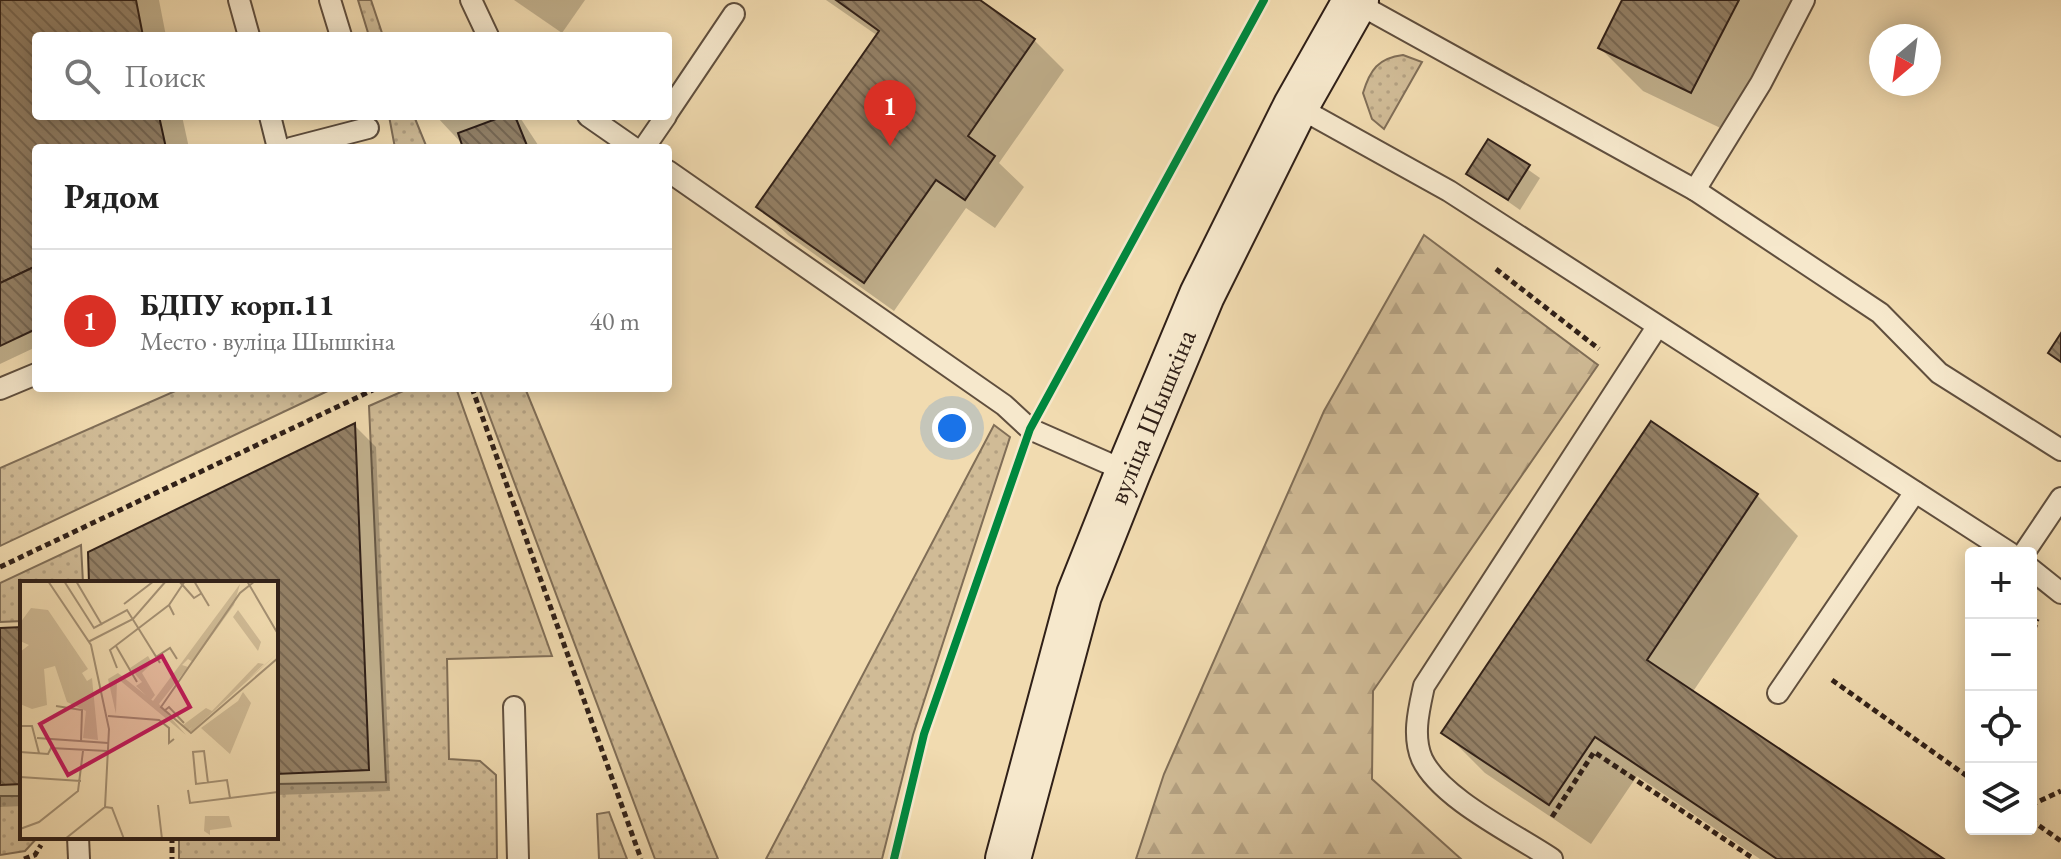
<!DOCTYPE html>
<html lang="ru">
<head>
<meta charset="utf-8">
<style>
	:root { --surface:#fff; --page:#f2f2f2; --text:#222; --muted:#767676; --line:#e0e0e0; --accent:#d93025 }
	body { margin:0; font-family:"EB Garamond",serif; background:var(--page); color:var(--text) }
	.controls { position:absolute; right:24px; bottom:24px; display:grid; overflow:hidden; border-radius:8px; box-shadow:0 4px 20px #0003 }
	.controls button { width:72px; height:72px; display:grid; place-items:center; padding:0; border:0; border-bottom:2px solid var(--line); background:var(--surface); color:var(--text); font:40px sans-serif }
	.compass { position:absolute; left:1869px; top:24px; width:72px; height:72px; border-radius:50%; background:var(--surface); box-shadow:0 4px 20px #0003; rotate:209deg }
	.you { position:absolute; left:952px; top:428px; width:28px; height:28px; margin:-20px; border:6px solid #fff; border-radius:50%; background:#1a73e8; box-shadow:0 0 0 12px #1a73e833 }
	.badge { display:grid; place-items:center; width:52px; height:52px; border-radius:50%; background:var(--accent); color:#fff; font-size:26px; font-weight:700 }
	.pin { position:absolute; translate:-50% -66px; filter:drop-shadow(0 2px 4px #0008) }
	.pin::after { content:''; position:absolute; top:42px; width:28px; height:24px; background:inherit; clip-path:polygon(0 0,100% 0,50% 100%) }
	.list { margin:0; padding:0; list-style:none }
	h2 { display:flex; justify-content:space-between; align-items:center; height:104px; margin:0; padding:0 32px; font-size:34px }
	h2 small { font-size:26px; font-weight:400; color:var(--muted) }
	.list li { display:grid; grid-template-columns:52px 1fr auto; gap:24px; align-items:center; box-sizing:border-box; height:144px; padding:0 32px; border-top:2px solid var(--line) }
	.list b { display:block; font-size:30px; white-space:nowrap }
	.list p { margin:0; font-size:26px; white-space:nowrap; color:var(--muted) }
	.list em { font-size:26px; font-style:normal; color:var(--muted) }
	.icon { flex:none; width:44px; height:44px; fill:none; stroke:currentColor; stroke-width:2; stroke-linecap:round; stroke-linejoin:round }
	.map { position:relative; flex:none; width:2061px; height:859px; overflow:hidden }
	.search { position:absolute; background:var(--surface); box-shadow:0 4px 20px #0003; left:32px; top:32px; width:640px; height:88px; display:flex; align-items:center; gap:20px; box-sizing:border-box; padding:0 28px; border-radius:8px; color:var(--muted); font-size:30px }
	.panel { position:absolute; background:var(--surface); box-shadow:0 4px 20px #0003; left:32px; top:144px; width:640px; height:248px; border-radius:8px }
	.map>svg:first-child { display:block }
	.grass { fill:url(#grass-dots); stroke:#806e57; stroke-width:2 }
	.forest { fill:url(#forest-firs); stroke:#806e57; stroke-width:2 }
	.shadow { fill:#0003 }
	.building { fill:url(#building-back-hatch); stroke:#302018; stroke-width:2 }
	.lines { fill:none; stroke-linecap:round; stroke-linejoin:round }
	.lane-casing { stroke:#604f3e; stroke-width:24 }
	.secondary-casing { stroke:#302018; stroke-width:48 }
	.path { stroke:#302018; stroke-width:5; stroke-dasharray:6 4; stroke-linecap:butt }
	.lane { stroke:#f6e8cc; stroke-width:20 }
	.secondary { stroke:#f6e8cc; stroke-width:44 }
	.cycleway-casing { stroke:#f6e8cc; stroke-width:13 }
	.cycleway { stroke:#00873e; stroke-width:8 }
	.labels { text-anchor:middle; dominant-baseline:central; stroke-width:8; stroke-linejoin:round; paint-order:stroke }
	.street-label { font-size:28px; fill:#302018; stroke:#f6e8cc }
	.inset-road { fill:none; stroke:#a49073; stroke-width:2 }
	.view { fill:#c2185b; fill-opacity:0.15; stroke:#c2185b; stroke-width:4 }
	.inset-edge { fill:none; stroke:#302018; stroke-width:4 }
</style>
</head>
<body>
<div class="map">
<svg width="2061" height="859" viewBox="0 0 2061 859">
	<defs>
		<pattern id="grass-dots" width="8" height="8" patternUnits="userSpaceOnUse" patternTransform="scale(2)"><rect width="8" height="8" fill="#d0bb96"/><path d="M2 2h.1M6 6h.1" fill="none" stroke="#b3a081" stroke-width="1.8" stroke-linecap="round"/></pattern>
		<pattern id="forest-firs" width="22" height="20" patternUnits="userSpaceOnUse" patternTransform="scale(2)"><rect width="22" height="20" fill="#d0bb96"/><path d="M5 1l3.5 6h-7zM16 11l3.5 6h-7z" fill="#b3a081"/></pattern>
		<pattern id="building-back-hatch" width="6" height="6" patternUnits="userSpaceOnUse" patternTransform="scale(2)"><rect width="6" height="6" fill="#948167"/><path d="M-1 5l2 2M0 0l6 6M5-1l2 2" fill="none" stroke="#796954"/></pattern>
	</defs>
	<rect width="100%" height="100%" fill="#f1dbb0"/>
	<filter id="stains"><feTurbulence type="fractalNoise" baseFrequency=".0025" numOctaves="4"/><feColorMatrix values="0 0 0 0 .2 0 0 0 0 .09 0 0 0 0 .02 0 0 0 .5 -.17"/></filter>
	<radialGradient id="worn" r=".72"><stop offset=".6" stop-color="#630" stop-opacity="0"/><stop offset="1" stop-color="#630" stop-opacity=".3"/></radialGradient>
	<!-- grass -->
	<g class="grass">
		<polygon points="358,0 371,0 383,36 369,36"/>
		<path d="M1403 55 1422 62 1384 129 1372 119 1363 93C1370 70 1378 58 1403 55Z"/>
		<polygon points="389,116 414,116 427,148 395,148"/>
		<polygon points="182,388 334,388 0,546 0,468"/>
		<polygon points="410,388 456,388 552,656 447,659 449,759 480,761 496,775 497,859 179,859 179,837 276,837 276,784 386,782 369,406"/>
		<polygon points="479,388 525,388 718,859 655,859"/>
		<polygon points="994,425 1010,437 913,735 882,859 766,859"/>
		<polygon points="81,545 83,583 22,583 22,621 0,622 0,583"/>
		<polygon points="0,796 22,796 22,837 38,837 25,851 0,855"/>
		<polygon points="609,812 627,859 599,859 597,814"/>
	</g>
	<!-- forest -->
	<polygon class="forest" points="1424,235 1598,365 1373,691 1372,779 1461,859 1136,859 1164,774 1324,411"/>
	<!-- shadow -->
	<g class="shadow">
		<polygon points="0,0 159,0 166,36 36,36 36,116 182,116 189,148 36,148 36,347 0,364"/>
		<polygon points="514,0 585,0 562,33"/>
		<polygon points="826,0 977,0 1034,40 1064,70 999,163 1024,187 995,228 966,208 894,311 789,236 759,207 878,36"/>
		<polygon points="1624,0 1804,0 1735,135 1643,91 1600,48"/>
		<polygon points="436,116 519,116 540,148 466,148"/>
		<polygon points="1489,142 1540,178 1520,210 1469,174"/>
		<polygon points="355,426 376,447 390,791 276,795 276,583 91,583"/>
		<polygon points="1757,495 1798,536 1692,693 1939,859 1760,859 1637,776 1591,844 1485,773 1444,732"/>
		<polygon points="22,629 22,806 0,807 0,630"/>
	</g>
	<!-- building -->
	<g class="building">
		<polygon points="0,0 136,0 143,36 36,36 36,116 159,116 166,148 36,148 36,266 0,283"/>
		<polygon points="836,0 980,0 1035,39 968,136 995,156 965,200 936,180 864,283 756,207 879,31"/>
		<polygon points="1622,0 1739,0 1691,93 1598,48"/>
		<polygon points="504,116 515,116 528,148 463,148 458,133"/>
		<polygon points="1488,139 1530,165 1508,200 1466,174"/>
		<polygon points="36,266 36,329 0,346 0,283"/>
		<polygon points="2061,333 2061,362 2048,353"/>
		<polygon points="1651,421 1758,494 1647,660 1944,859 1777,859 1595,737 1549,805 1441,733"/>
		<polygon points="355,423 369,770 276,774 276,583 89,583 88,552"/>
		<polygon points="22,627 22,784 0,785 0,628"/>
	</g>
	<g class="lines">
		<!-- lane casing -->
		<g class="lane-casing">
			<g id="lane">
				<polyline points="239,0 249,36"/>
				<polyline points="330,0 341,36"/>
				<polyline points="471,0 488,36"/>
				<polyline points="1355,2 1695,190 1880,313 1939,373 2061,450"/>
				<polyline points="1296,106 1449,191 2010,553"/>
				<polyline points="668,112 734,14"/>
				<polyline points="270,116 278,148"/>
				<polyline points="588,116 634,148"/>
				<polyline points="291,148 368,128"/>
				<polyline points="644,148 666,116"/>
				<polyline points="668,171 1004,405 1030,429 1128,472"/>
				<polyline points="1695,190 1761,83 1804,0"/>
				<polyline points="0,389 36,374"/>
				<polyline points="2024,553 2061,498"/>
				<polyline points="2031,569 2061,593"/>
				<polyline points="1778,693 1915,492"/>
				<polyline points="514,707 518,859"/>
				<polyline points="78,837 79,859"/>
				<path d="M1552 859C1515 834 1441 799 1422 759 1412 736 1419 709 1424 686L1657 327"/>
			</g>
		</g>
		<!-- secondary casing -->
		<g class="secondary-casing">
			<g id="secondary">
				<path id="s1" d="M1008 859 1079 595 1128 472 1202 295 1296 106 1356 0"/>
			</g>
		</g>
		<!-- path -->
		<g class="path">
			<polyline points="1496,269 1599,349"/>
			<polyline points="472,388 641,859"/>
			<polyline points="0,567 377,388"/>
			<polyline points="2031,640 2037,619"/>
			<polyline points="1832,680 1971,779"/>
			<polyline points="2031,805 2061,791"/>
			<polyline points="1552,817 1594,752 1754,859"/>
			<polyline points="2031,820 2061,841"/>
			<polyline points="172,837 172,859"/>
			<polyline points="24,859 35,855 41,845"/>
		</g>
		<!-- lane -->
		<use href="#lane" class="lane"/>
		<!-- secondary -->
		<use href="#secondary" class="secondary"/>
		<!-- cycleway casing -->
		<g class="cycleway-casing">
			<polyline id="cycleway" points="894,859 924,734 1030,429 1264,0"/>
		</g>
		<!-- cycleway -->
		<use href="#cycleway" class="cycleway"/>
	</g>
	<g class="labels">
		<!-- street labels -->
		<g class="street-label">
			<text stroke="none"><textPath href="#s1" startOffset="466">вуліца Шышкіна</textPath></text>
		</g>
	</g>
	<!-- overview -->
	<g transform="translate(20 581)">
		<rect width="258" height="258" fill="#f1dbb0"/>
		<path d="M220 3 214 24 173 81 168 78 162 84 168 86 139 123 166 154 97 97 96 133 88 98 98 92 133 120ZM218 29 241 61 238 70 213 36ZM258 72 172 150H168L172 146 167 150 163 144 186 127 192 130 238 82 244 83 226 100ZM128 75 132 82 122 92 135 114 131 119 116 105 122 101 110 87Z" fill="#d0bb96"/>
		<path d="M11 27 28 29 68 88 62 92 67 100 72 97 78 159 63 157 66 130 47 121 35 85 24 88 27 124 12 128 0 123V71L9 64 0 60V42ZM223 111 231 122 210 173 181 147 218 120ZM185 235H209L212 246 190 249V254L184 250Z" fill="#d0bb96"/>
		<path class="inset-road" d="M28 0 71 64 89 148 85 226 45 258M44 0 74 47 107 29 140 82M56 0 82 44M159 0 174 17 182 12M174 0 189 25M227 0 258 53M235 0 220 12 141 126 171 152 258 77M104 23 134 0M149 24 165 0M68 61 113 38 146 0M96 65 117 101M136 76 150 67 157 78M97 87 90 69 149 24 154 34M36 125 62 129 61 161M144 130 149 126 164 142M88 135 139 139 149 147V162L154 158M0 145H12L19 172M17 157 88 162M0 171 28 173 31 167 87 170M0 196 61 200M188 202 184 170 173 171 176 203 207 199 210 217M168 209 170 222 258 211M138 224 142 258M85 226 92 227 104 258M0 248 19 241 58 210 63 170"/>
		<path class="view" d="M142 75 170 126 48 194 20 143Z"/>
		<rect width="258" height="258" class="inset-edge"/>
	</g>
	<rect width="100%" height="100%" filter="url(#stains)"/>
	<rect width="100%" height="100%" fill="url(#worn)"/>
</svg>
<div class="controls">
<button>+</button>
<button>−</button>
<button><svg class="icon" aria-label="locate" viewBox="0 0 24 24"><circle cx="12" cy="12" r="6"/><path d="M12 2v4M12 18v4M2 12h4M18 12h4"/></svg></button>
<button><svg class="icon" aria-label="layers" viewBox="0 0 24 24"><path d="M12 4l9 5-9 5-9-5zM3 14l9 5 9-5"/></svg></button>
</div>
<svg class="compass" viewBox="-18 -18 36 36"><path d="M0-13l5 13h-10z" fill="#e53935"/><path d="M0 13l5-13h-10z" fill="#767676"/></svg>
<div class="you"></div>
<div class="pin badge" style="left:890px;top:146px">1</div>
<div class="search"><svg class="icon" aria-label="search" viewBox="0 0 24 24"><circle cx="10" cy="10" r="6"/><path d="M15 15l6 6"/></svg>Поиск</div>
<section class="panel">
<h2>Рядом<small></small></h2>
<ul class="list">
<li><span class="badge">1</span><div><b>БДПУ корп.11</b><p>Место · вуліца Шышкіна</p></div><em>40 m</em></li>
</ul>
</section>
</div>
</body>
</html>
